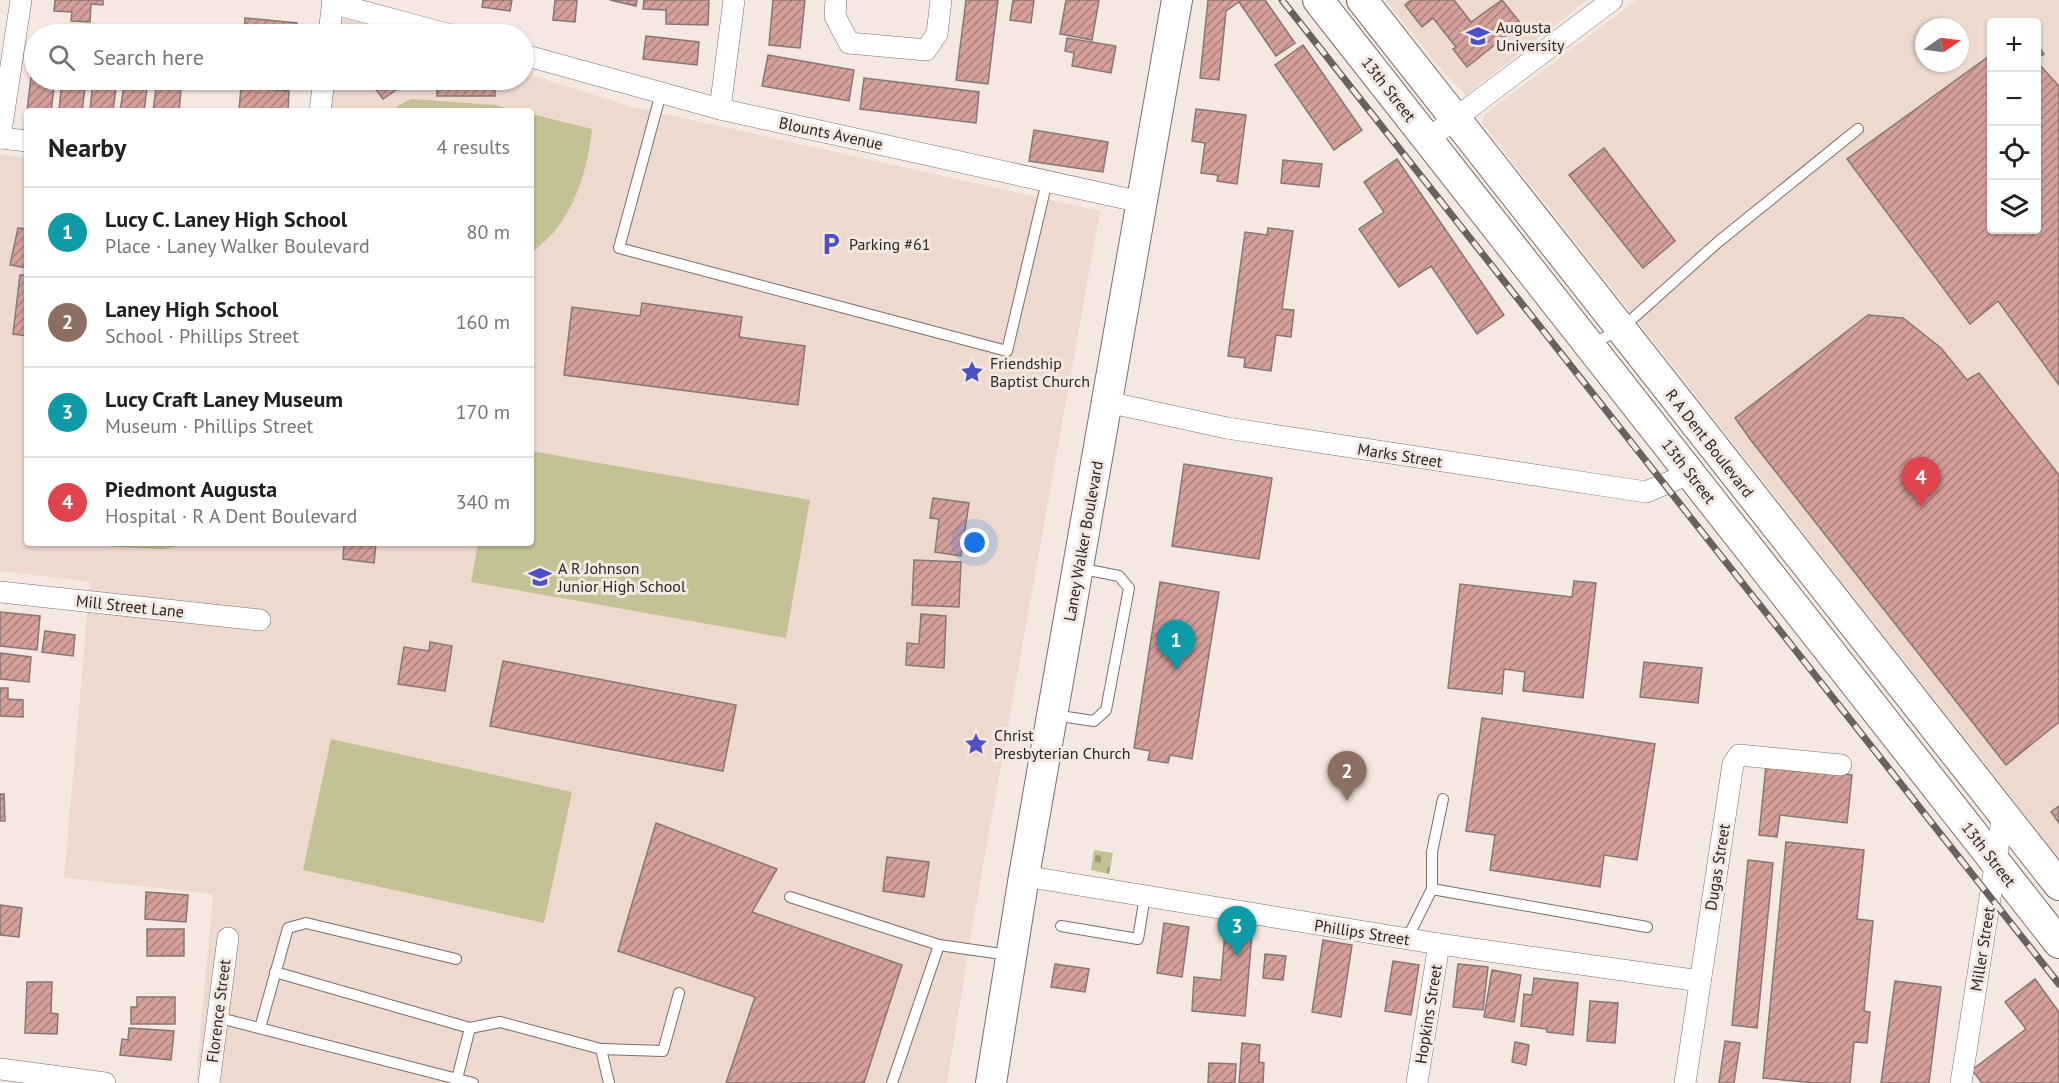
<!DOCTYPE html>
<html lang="en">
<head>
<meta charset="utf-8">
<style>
	:root { --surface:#fff; --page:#f6f6f6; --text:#202124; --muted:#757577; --line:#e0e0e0; --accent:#0b8043 }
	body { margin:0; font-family:"PT Sans",sans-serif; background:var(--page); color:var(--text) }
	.controls { position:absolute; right:18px; top:18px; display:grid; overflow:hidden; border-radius:6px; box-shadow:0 2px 4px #0004 }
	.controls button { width:54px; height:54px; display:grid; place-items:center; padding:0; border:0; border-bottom:2px solid var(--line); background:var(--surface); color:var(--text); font:30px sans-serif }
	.compass { position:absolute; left:1915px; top:18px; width:54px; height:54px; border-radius:50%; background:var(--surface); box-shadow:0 2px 4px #0004; rotate:76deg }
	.you { position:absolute; left:975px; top:543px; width:21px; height:21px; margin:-15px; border:4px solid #fff; border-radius:50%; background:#1a73e8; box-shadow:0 0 0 9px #1a73e833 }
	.badge { display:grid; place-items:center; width:39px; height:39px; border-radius:50%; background:var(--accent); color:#fff; font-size:20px; font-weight:700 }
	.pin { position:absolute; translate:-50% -50px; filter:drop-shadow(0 2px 3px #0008) }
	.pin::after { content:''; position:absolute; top:32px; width:21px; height:18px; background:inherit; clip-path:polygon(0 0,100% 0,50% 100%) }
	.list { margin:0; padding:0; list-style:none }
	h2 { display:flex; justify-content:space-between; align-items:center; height:78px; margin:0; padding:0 24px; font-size:26px }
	h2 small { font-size:20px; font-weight:400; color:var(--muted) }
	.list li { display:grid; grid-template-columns:39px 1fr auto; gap:18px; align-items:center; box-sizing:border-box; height:90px; padding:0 24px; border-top:2px solid var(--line) }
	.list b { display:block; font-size:22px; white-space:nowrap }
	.list p { margin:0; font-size:20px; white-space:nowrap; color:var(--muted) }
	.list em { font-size:20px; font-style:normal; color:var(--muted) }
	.icon { flex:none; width:33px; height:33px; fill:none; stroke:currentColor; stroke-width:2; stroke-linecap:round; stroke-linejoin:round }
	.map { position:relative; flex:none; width:2059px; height:1083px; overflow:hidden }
	.search { position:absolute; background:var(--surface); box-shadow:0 2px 4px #0004; left:24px; top:24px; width:510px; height:66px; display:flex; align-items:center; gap:15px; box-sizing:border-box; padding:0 21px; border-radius:33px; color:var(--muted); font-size:22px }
	.panel { position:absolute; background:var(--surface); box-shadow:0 2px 4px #0004; left:24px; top:108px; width:510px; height:438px; border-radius:6px }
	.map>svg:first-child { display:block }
	.built { fill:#edd9ce; fill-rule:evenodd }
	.cemetery { fill:url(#cemetery-stones) }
	.garden { fill:#c4c294 }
	.building { fill:url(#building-hatch); stroke:#857776; stroke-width:1.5 }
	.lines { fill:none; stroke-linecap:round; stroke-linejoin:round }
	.lane-casing { stroke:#7a6f69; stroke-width:12 }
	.street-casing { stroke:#7a6f69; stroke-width:22 }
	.secondary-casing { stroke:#7a6f69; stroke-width:32 }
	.lane { stroke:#fff; stroke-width:10 }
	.street { stroke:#fff; stroke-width:21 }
	.secondary { stroke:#fff; stroke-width:30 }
	.rail-casing { stroke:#68615d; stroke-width:7 }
	.rail { stroke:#f5e8e1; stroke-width:4.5; stroke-dasharray:14; stroke-linecap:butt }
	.labels { text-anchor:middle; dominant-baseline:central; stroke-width:6; stroke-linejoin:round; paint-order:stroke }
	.poi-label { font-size:16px; fill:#2b2623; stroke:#f5e8e1; text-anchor:start }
	.street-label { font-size:16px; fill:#2b2623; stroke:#f5e8e1 }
</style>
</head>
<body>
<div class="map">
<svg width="2059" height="1083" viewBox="0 0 2059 1083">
	<defs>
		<pattern id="cemetery-stones" width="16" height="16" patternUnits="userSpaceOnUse" patternTransform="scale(1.5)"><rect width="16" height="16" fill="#c4c294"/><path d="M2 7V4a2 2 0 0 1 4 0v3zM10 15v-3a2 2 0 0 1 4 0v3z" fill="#9f9d78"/></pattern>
		<pattern id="building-hatch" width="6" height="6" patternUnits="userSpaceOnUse" patternTransform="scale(1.5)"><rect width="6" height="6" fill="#d59f9a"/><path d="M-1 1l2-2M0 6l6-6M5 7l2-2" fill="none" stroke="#ad817d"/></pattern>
	</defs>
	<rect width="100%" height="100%" fill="#f5e8e1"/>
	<!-- built -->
	<g class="built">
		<polygon points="1385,0 1587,0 1466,95 1443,72"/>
		<path d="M1637 0H2059V858L1482 123 1485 114ZM1992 22H2036V230H1992ZM1924 27H1960V63H1924Z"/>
		<polygon points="340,15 402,34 338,34"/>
		<polygon points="524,73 629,106 1100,211 972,928 947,1083 208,1083 196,1081 213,894 64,878 90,582 0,571 0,154 27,158 27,543 531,543 531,111 329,111 333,80 524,80"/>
	</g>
	<!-- cemetery -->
	<polygon class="cemetery" points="1094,850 1113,853 1109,874 1091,870"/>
	<!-- garden -->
	<g class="garden">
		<polygon points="411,99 495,105 519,111 395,111 399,105"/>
		<path d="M531 114 592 129C588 163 580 195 560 224 553 235 540 245 531 254Z"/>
		<polygon points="531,451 810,500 786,638 471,582 478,543 531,543"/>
		<polygon points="89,543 192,543 163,549 116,547"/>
		<polygon points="331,739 572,792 544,923 303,870"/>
	</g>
	<!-- building -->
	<g class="building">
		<polygon points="55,0 103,0 103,5 91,4 90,22 71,21 72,12 54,11"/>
		<polygon points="483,0 512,0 510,11 482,7"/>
		<polygon points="555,0 577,0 575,22 553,20"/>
		<polygon points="610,0 637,0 636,6"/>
		<polygon points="644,0 709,0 708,25 666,24 666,10 643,9"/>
		<polygon points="773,0 805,0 800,48 769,45"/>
		<polygon points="966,0 998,0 988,84 956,80"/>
		<polygon points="1013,0 1034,0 1031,23 1010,20"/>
		<polygon points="1066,0 1099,0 1092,40 1060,34"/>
		<polygon points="1208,0 1265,0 1295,43 1276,56 1239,2 1226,11 1219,80 1200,78"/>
		<polygon points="1454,0 1471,22 1502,0 1521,24 1467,67 1453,49 1456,47 1433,18 1422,27 1405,5 1411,0"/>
		<polygon points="245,18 297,23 296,34 244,34"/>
		<polygon points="646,36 699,42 697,65 643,59"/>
		<polygon points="1067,38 1116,46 1111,73 1072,66 1074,53 1065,51"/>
		<polygon points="2036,43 2044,54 2036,59"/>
		<polygon points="1303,45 1362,130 1334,150 1275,65"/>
		<polygon points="34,51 34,80 55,80 51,111 27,111"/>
		<polygon points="1992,54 1992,230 2036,230 2036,61 2059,86 2059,385 1998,301 1970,324 1847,159"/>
		<polygon points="768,55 854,70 849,101 762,86"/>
		<polygon points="864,78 979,92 976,123 860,109"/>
		<polygon points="62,80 86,80 82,111 59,111"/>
		<polygon points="93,80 117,80 113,111 90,111"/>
		<polygon points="125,80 148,80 144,111 120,111"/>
		<polygon points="157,80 182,80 179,111 153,111"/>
		<polygon points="369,80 394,80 400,87 383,99"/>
		<rect x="437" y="81" width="58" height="15"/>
		<polygon points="241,87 289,91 288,111 239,111"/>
		<polygon points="1196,109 1246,115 1237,184 1217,181 1218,175 1201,173 1205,143 1192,141"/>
		<polygon points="1034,130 1108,142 1103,172 1029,161"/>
		<polygon points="1604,148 1675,241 1643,268 1569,175"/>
		<polygon points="1397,159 1504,315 1477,334 1431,266 1399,287 1359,229 1384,212 1364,182"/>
		<polygon points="1283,160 1322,164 1319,187 1281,183"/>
		<polygon points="18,228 27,229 27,268 10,265"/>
		<polygon points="1268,228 1293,231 1282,309 1294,310 1291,337 1276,335 1271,371 1244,367 1245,358 1228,356 1245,232 1267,235"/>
		<polygon points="20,275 27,275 27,336 13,334"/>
		<polygon points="642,303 742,317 739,337 805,346 798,405 564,375 572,307 640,316"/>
		<polygon points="1868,315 1903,318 1941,348 1967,380 1979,373 2059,475 2059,722 2006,765 1750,439 1735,418"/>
		<polygon points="1184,464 1272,478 1259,559 1172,546"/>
		<polygon points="933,498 969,503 961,556 935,552 939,519 930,518"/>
		<polygon points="344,543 376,543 374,563 343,559"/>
		<polygon points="914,560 961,562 959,607 912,605"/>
		<polygon points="1574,581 1596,583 1583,698 1523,691 1525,672 1504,669 1502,694 1448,688 1460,584 1572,597"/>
		<polygon points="1160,582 1219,592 1192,759 1170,755 1168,763 1148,760 1150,751 1134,748"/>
		<polygon points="0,612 40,616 37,650 0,646"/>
		<polygon points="921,614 946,616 944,668 906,665 907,643 919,644"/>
		<polygon points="45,631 75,635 73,656 42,652"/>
		<polygon points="430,642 452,646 445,691 398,684 404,647 429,651"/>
		<polygon points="0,653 31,657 29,682 0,679"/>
		<polygon points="503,661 736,705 723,771 490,726"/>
		<polygon points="1644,662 1702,668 1698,703 1640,697"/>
		<polygon points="0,688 8,688 8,699 23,700 23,717 0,716"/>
		<polygon points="1482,718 1655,744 1637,860 1604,855 1600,887 1490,870 1495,835 1466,831"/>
		<polygon points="1766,765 1852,775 1847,823 1780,815 1777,837 1759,835"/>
		<polygon points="0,794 4,794 5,821 0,821"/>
		<polygon points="2059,806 2059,823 2051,812"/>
		<polygon points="656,823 777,869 752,912 902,965 864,1083 726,1083 755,997 618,951"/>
		<polygon points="1786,842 1864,850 1857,919 1873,921 1864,1011 1870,1012 1867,1043 1854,1042 1850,1083 1816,1083 1763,1078"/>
		<polygon points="887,857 929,862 924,897 883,891"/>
		<polygon points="1748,860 1773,863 1757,1028 1732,1025"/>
		<polygon points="146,892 188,895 186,922 145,919"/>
		<polygon points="0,905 22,908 19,937 0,935"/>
		<polygon points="1164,923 1189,927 1182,977 1157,973"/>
		<rect x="147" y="929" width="37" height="27"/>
		<polygon points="1225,932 1252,934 1245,1016 1192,1011 1194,977 1221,980"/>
		<polygon points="1323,940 1352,945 1341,1017 1312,1012"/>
		<polygon points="1265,954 1286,956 1283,980 1263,978"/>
		<polygon points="1393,961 1419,965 1411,1015 1385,1011"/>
		<polygon points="1055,964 1089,969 1085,992 1051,987"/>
		<polygon points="1458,964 1488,967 1483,1010 1453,1007"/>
		<polygon points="1492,970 1521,975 1514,1022 1484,1017"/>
		<polygon points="1534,978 1578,983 1573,1035 1547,1032 1547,1029 1521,1026 1524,994 1532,995"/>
		<polygon points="2035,979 2059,1012 2059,1083 1982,1083 1972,1070 2026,1029 2005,1002"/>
		<polygon points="1895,981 1941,987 1929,1083 1881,1083"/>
		<polygon points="27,982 52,982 51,1013 58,1014 57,1034 25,1033"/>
		<polygon points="137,997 175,997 175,1024 131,1024 131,1007 137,1007"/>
		<polygon points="1590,1001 1618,1003 1615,1043 1587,1041"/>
		<polygon points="129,1028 174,1031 171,1060 120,1055 122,1039 128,1040"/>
		<polygon points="1725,1041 1740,1043 1734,1083 1719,1083"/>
		<polygon points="1515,1042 1529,1045 1526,1065 1512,1062"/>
		<polygon points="1242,1043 1260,1045 1259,1062 1264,1063 1263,1083 1239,1083"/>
		<polygon points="1209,1063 1236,1064 1235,1083 1208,1083"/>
	</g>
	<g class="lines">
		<!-- lane casing -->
		<g class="lane-casing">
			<g id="lane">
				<polyline points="661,93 619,248 1007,351 1047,181"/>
				<polyline points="1590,345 1621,329 1718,242 1858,129"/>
				<polyline points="1053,715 1094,721 1106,710 1129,588 1119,576 1078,568"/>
				<polyline points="1432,889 1647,927"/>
				<polyline points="790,897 939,945 1009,955"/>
				<polyline points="1061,926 1138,939 1145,896"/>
				<polyline points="1407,939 1432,889 1432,852 1443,799"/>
				<polyline points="275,972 470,1028"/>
				<polyline points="216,1017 473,1083"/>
				<polyline points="260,1028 288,928 306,923 456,959"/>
				<polyline points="601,1049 663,1051 679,993"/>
				<polyline points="456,1083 470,1028 500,1022 601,1049 609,1083"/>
				<polyline points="892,1083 939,945"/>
			</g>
		</g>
		<!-- street casing -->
		<g class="street-casing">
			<g id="street">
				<polyline points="836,0 835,16 849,43 926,50 937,34 941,0"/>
				<polyline points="332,3 447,34"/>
				<polyline points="329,34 333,0"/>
				<polyline points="524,55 720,109 1141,202"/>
				<polyline points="720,109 734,0"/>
				<polyline points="320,111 324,80"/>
				<polyline points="0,138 21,0"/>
				<polyline points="0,138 27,141"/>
				<polyline points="1428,139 1612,0"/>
				<polyline points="1107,402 1227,428 1646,492 1691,473"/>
				<polyline points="0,592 260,620"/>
				<polyline points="1024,876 1439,944 1700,981"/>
				<polyline points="0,1069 105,1083"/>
				<polyline points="209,1083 228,938"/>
				<polyline points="1417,1083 1439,944"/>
				<polyline points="1685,1083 1733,764 1739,755 1841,765"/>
				<polyline points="1961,1083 2003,815"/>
			</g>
		</g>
		<!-- secondary casing -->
		<g class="secondary-casing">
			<g id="secondary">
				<polyline points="1318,0 2059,943"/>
				<polyline points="1362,0 2059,885"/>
				<polyline points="991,1083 1024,876 1177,0"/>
			</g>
		</g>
		<!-- lane -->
		<use href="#lane" class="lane"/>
		<!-- street -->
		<use href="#street" class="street"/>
		<!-- secondary -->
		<use href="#secondary" class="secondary"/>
		<!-- rail casing -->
		<g class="rail-casing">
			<polyline id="rail" points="1282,0 2059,984"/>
		</g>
		<!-- rail -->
		<use href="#rail" class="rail"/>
	</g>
	<!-- icons -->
	<defs>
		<g id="university-bare" transform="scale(1.8)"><path d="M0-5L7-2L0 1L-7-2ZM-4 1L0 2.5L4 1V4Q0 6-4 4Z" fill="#4b52c7" stroke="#f5e8e1" stroke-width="2.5" paint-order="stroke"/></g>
		<g id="parking-bare" transform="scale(1.8)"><path d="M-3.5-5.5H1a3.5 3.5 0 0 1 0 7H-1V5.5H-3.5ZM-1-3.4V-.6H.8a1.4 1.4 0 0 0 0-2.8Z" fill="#4b52c7" stroke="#f5e8e1" stroke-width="2.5" paint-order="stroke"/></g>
		<g id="sight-bare" transform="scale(1.8)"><path d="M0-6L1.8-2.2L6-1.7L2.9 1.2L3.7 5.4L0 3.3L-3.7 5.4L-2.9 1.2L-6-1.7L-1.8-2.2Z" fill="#4b52c7" stroke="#f5e8e1" stroke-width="2.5" paint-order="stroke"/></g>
		<g id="school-bare" transform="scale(1.8)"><path d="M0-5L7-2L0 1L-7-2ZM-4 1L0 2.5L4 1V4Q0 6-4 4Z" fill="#4b52c7" stroke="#f5e8e1" stroke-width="2.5" paint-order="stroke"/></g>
	</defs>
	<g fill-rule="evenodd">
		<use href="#university-bare" x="1478" y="36"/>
		<use href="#parking-bare" x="831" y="244"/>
		<use href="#sight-bare" x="972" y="372"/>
		<use href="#school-bare" x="540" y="577"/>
		<use href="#sight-bare" x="976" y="744"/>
	</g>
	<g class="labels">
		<!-- poi labels -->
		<g class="poi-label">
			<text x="1496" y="27">Augusta<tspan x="1496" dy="18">University</tspan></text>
			<text x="849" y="244">Parking #61</text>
			<text x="990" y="363">Friendship<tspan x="990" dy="18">Baptist Church</tspan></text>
			<text x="558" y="568">A R Johnson<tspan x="558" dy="18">Junior High School</tspan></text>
			<text x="994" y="735">Christ<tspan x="994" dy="18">Presbyterian Church</tspan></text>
		</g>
		<!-- street labels -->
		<g class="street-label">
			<text transform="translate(1389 89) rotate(52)">13th Street</text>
			<text transform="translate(831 133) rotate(12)">Blounts Avenue</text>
			<text transform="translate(1710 443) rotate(52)">R A Dent Boulevard</text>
			<text transform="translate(1400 455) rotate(9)">Marks Street</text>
			<text transform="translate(1689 471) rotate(52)">13th Street</text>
			<text transform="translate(1083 541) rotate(-80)">Laney Walker Boulevard</text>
			<text transform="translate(130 606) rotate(6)">Mill Street Lane</text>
			<text transform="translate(1989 854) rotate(52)">13th Street</text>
			<text transform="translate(1717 867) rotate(-81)">Dugas Street</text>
			<text transform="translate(1362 932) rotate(9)">Phillips Street</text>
			<text transform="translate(1982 949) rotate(-81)">Miller Street</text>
			<text transform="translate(218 1011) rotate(-83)">Florence Street</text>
			<text transform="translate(1428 1014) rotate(-81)">Hopkins Street</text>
		</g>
	</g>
</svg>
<div class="controls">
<button>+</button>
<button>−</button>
<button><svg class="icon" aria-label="locate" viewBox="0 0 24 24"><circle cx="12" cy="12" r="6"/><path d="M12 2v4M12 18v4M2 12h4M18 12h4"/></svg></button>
<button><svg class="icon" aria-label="layers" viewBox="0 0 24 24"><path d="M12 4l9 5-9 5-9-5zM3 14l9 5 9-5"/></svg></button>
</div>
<svg class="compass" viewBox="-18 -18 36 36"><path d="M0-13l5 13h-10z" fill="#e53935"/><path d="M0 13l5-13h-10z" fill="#757577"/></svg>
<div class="you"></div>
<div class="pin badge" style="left:1176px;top:670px;background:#0f9aa8">1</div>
<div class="pin badge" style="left:1347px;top:801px;background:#8d6e63">2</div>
<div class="pin badge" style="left:1237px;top:956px;background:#0f9aa8">3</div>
<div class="pin badge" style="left:1921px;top:507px;background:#e0444e">4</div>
<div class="search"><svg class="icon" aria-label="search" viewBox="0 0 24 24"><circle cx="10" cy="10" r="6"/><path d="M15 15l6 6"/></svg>Search here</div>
<section class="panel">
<h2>Nearby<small>4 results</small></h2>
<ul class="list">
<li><span class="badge" style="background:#0f9aa8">1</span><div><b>Lucy C. Laney High School</b><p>Place · Laney Walker Boulevard</p></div><em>80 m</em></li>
<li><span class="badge" style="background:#8d6e63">2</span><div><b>Laney High School</b><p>School · Phillips Street</p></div><em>160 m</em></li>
<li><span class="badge" style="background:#0f9aa8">3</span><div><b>Lucy Craft Laney Museum</b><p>Museum · Phillips Street</p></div><em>170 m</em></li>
<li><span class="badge" style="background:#e0444e">4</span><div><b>Piedmont Augusta</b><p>Hospital · R A Dent Boulevard</p></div><em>340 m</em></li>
</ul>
</section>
</div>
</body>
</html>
